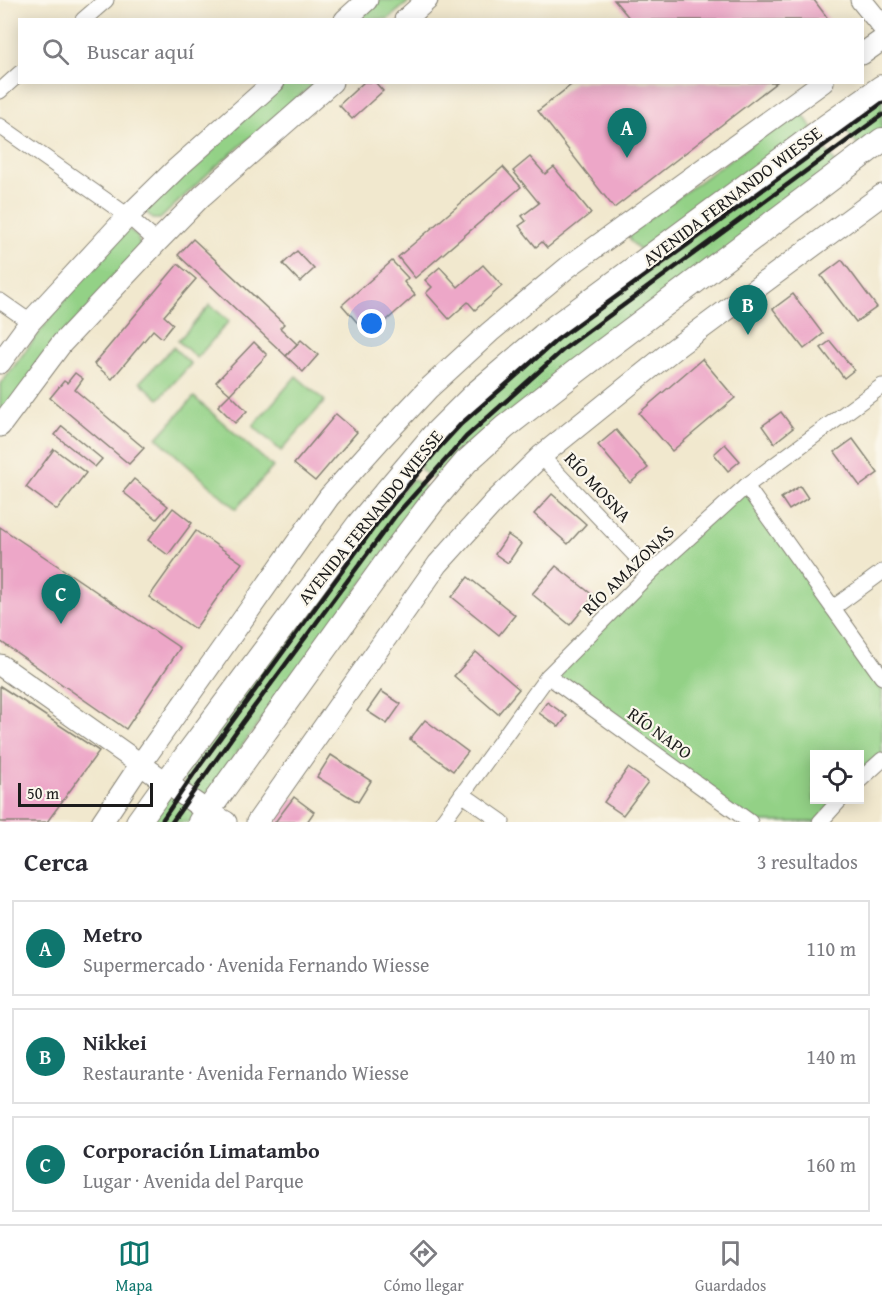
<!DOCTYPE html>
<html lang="es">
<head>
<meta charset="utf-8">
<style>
	:root { --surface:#fff; --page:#f2f2f3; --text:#2b2b33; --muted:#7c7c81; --line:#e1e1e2; --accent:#0f766e }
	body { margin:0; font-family:"Gentium Book Plus",serif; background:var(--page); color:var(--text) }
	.controls { position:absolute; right:18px; bottom:18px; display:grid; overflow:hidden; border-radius:0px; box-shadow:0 3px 15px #0003 }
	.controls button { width:54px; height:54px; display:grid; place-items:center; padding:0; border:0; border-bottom:2px solid var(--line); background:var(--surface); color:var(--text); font:30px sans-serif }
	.scale { position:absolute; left:18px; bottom:15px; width:135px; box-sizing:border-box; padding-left:6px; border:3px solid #1c1c1c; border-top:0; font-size:16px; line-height:21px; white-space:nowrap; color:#1c1c1c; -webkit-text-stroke:4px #fbf7ec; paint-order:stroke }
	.you { position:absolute; left:372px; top:324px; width:21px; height:21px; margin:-15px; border:4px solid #fff; border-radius:50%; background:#1a73e8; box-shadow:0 0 0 9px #1a73e833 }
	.badge { display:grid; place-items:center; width:39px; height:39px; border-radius:50%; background:var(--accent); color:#fff; font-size:20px; font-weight:700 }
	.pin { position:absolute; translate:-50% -50px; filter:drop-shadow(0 2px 3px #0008) }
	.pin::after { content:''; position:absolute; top:32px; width:21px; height:18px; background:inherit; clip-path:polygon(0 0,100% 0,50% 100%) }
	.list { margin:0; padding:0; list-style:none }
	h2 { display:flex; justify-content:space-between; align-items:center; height:78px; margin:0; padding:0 24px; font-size:26px }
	h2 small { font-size:20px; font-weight:400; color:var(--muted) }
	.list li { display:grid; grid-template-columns:39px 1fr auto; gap:18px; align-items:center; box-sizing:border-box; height:96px; margin:0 12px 12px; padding:0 12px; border:2px solid var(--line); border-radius:0px }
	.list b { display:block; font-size:22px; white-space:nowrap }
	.list p { margin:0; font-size:20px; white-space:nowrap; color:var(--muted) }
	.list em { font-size:20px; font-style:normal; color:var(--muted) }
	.icon { flex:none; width:33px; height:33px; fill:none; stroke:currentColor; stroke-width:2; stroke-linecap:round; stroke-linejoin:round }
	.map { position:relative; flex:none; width:882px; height:822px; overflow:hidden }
	.search { position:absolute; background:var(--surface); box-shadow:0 3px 15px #0003; left:18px; right:18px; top:18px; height:66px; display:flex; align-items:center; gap:15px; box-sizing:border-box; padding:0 21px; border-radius:0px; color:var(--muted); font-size:22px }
	.sheet { height:402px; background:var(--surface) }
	nav { display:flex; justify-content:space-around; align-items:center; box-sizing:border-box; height:84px; border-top:2px solid var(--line); background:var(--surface); font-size:16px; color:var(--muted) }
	nav a { display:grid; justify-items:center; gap:3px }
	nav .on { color:var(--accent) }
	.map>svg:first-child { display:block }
	.green { fill:#93d186; stroke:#587651; stroke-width:1.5 }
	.building { fill:#eda7c8 }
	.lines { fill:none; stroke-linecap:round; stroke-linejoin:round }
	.street-casing { stroke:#868275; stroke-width:17 }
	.secondary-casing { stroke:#868275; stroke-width:23 }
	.primary-casing { stroke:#868275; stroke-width:26 }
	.street { stroke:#fff; stroke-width:15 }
	.secondary { stroke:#fff; stroke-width:21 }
	.primary { stroke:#fff; stroke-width:24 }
	.rail { stroke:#1c1c1c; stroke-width:4.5 }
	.labels { text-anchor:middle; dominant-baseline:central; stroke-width:4.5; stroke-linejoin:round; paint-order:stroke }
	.street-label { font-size:18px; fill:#1c1c1c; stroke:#fbf7ec }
</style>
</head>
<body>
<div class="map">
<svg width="882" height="822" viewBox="0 0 882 822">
	<rect width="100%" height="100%" fill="#fbf7ec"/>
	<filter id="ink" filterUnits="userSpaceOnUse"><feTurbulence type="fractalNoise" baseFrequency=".0167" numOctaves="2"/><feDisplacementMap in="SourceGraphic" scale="12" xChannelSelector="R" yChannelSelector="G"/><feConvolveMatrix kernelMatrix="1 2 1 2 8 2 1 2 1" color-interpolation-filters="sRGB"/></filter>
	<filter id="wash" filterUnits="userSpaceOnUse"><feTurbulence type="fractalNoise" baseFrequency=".008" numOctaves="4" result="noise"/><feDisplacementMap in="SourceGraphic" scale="24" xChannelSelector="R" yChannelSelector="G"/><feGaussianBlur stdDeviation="1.35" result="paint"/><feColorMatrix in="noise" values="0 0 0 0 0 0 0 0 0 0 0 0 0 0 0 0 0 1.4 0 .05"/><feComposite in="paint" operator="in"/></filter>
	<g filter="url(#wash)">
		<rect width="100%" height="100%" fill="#f1e8ce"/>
		<!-- green -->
		<g class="green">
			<polygon points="374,0 411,0 388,19 351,20"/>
			<polygon points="277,83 315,83 212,170 160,219 153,219 145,211"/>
			<polygon points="882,99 882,133 860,149 844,127"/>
			<polygon points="799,109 813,129 648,250 639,249 630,241 629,233"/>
			<polygon points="821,143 838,166 435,480 421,470 421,461 546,343"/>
			<polygon points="130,230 137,236 141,247 0,416 0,385 50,318 121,231"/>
			<polygon points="210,305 229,321 197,358 178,341"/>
			<polygon points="173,347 191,364 159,399 140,382"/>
			<polygon points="296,376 325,401 281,451 253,426"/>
			<polygon points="194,397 273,467 236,509 157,438"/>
			<polygon points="413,479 427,489 427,495 205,796 186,786 182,777 364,531"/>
			<polygon points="746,486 882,678 882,760 860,780 860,754 814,754 814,800 840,800 820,822 750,822 548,676"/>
			<polygon points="173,795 194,810 193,822 148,822 165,799"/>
		</g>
		<g id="blocks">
			<!-- building -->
			<g class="building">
				<polygon points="614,0 814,0 829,20 631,20"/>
				<polygon points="364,82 375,82 383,91 352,119 339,105"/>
				<polygon points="575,82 777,82 614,208 538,111"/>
				<polygon points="530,157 545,174 554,167 591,213 547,248 542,242 536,247 519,226 526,221 522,216 539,203 513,171"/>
				<polygon points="503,167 521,187 415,278 398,257"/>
				<polygon points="193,239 284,324 280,328 297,344 286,356 178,255"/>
				<polygon points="297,251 314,269 300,282 283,264"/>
				<polygon points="842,260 877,307 856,322 821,276"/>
				<polygon points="392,261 408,278 404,282 415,295 369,336 342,305"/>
				<polygon points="178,264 196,279 164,316 173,324 162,338 153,330 112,379 94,364"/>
				<polygon points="483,265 502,286 475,310 468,302 449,319 426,293 432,287 425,280 440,267 458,287"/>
				<polygon points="793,294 823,334 804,349 773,309"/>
				<polygon points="301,340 318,355 303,372 286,356"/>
				<polygon points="830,341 854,370 844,378 821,348"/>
				<polygon points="254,342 267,355 230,394 216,382"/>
				<polygon points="702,359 735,398 672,451 639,413"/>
				<polygon points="75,373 83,379 75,390 144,448 129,464 50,398 64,381 67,383"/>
				<polygon points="230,394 247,411 235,423 218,406"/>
				<polygon points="781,412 793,428 774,443 762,426"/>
				<polygon points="336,414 357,432 315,481 294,464"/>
				<polygon points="62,426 102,459 95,467 55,435"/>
				<polygon points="616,430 648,468 630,483 598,445"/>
				<polygon points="853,439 878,473 860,486 835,452"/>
				<polygon points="725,444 740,461 728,471 714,454"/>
				<polygon points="54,449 86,473 57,510 26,487"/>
				<polygon points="134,479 168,506 157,519 123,492"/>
				<polygon points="800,486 808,498 789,510 781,498"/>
				<polygon points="552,494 586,524 568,544 534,514"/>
				<polygon points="173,508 192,523 168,555 148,540"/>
				<polygon points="0,527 180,648 126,729 0,641"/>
				<polygon points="196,531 242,563 195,629 149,597"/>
				<polygon points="508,535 521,544 508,563 495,554"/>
				<polygon points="556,566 594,596 570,625 532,594"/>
				<polygon points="468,577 515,615 499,635 452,597"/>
				<polygon points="476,652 519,689 498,714 454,676"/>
				<polygon points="0,686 99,751 47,822 0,822"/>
				<polygon points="381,691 401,704 387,724 367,711"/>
				<polygon points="547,702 567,716 559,727 539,713"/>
				<polygon points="425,720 468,752 453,771 410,739"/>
				<polygon points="331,755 371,781 358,802 317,777"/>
				<polygon points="628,768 648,782 623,815 604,802"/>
				<polygon points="294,797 314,812 307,822 275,822"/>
			</g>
		</g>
	</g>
	<g filter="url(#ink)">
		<use href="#blocks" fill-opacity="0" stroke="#868275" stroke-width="1.5"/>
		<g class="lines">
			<!-- street casing -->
			<g class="street-casing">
				<g id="street">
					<polyline points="83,20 106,0"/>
					<polyline points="0,91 20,73"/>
					<polyline points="0,126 128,216 157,242"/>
					<polyline points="0,301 30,322"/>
					<polyline points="541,456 651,572"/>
					<polyline points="746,486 882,677"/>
					<polyline points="833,608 882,572"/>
					<polyline points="548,676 750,822"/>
					<polyline points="860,780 882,760"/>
					<polyline points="462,794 502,822"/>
					<polyline points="442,822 548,676 651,572 746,486 882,386"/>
					<polyline points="820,822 840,800"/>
				</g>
			</g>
			<!-- secondary casing -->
			<g class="secondary-casing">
				<g id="secondary">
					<polyline points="861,0 882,26"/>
					<polyline points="345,20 367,0"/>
					<polyline points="405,20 427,0"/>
					<polyline points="862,54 882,40"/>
					<polyline points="0,363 30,322 128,216 176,169 274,82"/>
					<polyline points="0,426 62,343 157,242 202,196 332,82"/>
					<polyline points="0,665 208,812 226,822"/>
					<polyline points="102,822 140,765 329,497 380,440 428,389 490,332 568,267 823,82"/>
					<polyline points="257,822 438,564 495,501 541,456 674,349 882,195"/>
				</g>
			</g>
			<!-- primary casing -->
			<g class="primary-casing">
				<g id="primary">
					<polyline points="138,822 166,783 359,524 434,435 474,395 543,336 827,126 882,87"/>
					<polyline points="200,822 394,552 433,501 466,462 505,427 578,370 882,140"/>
				</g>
			</g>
			<!-- street -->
			<use href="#street" class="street"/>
			<!-- secondary -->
			<use href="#secondary" class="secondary"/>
			<!-- primary -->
			<use href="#primary" class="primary"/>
			<!-- rail -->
			<g class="rail">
				<polyline points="161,822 193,775 378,522 438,449 461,424 558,339 882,103"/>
				<polyline points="172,822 240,726 396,515 466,437 564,349 882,115"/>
			</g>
		</g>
	</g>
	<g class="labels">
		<!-- street labels -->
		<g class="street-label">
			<text transform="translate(732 196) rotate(-37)">AVENIDA FERNANDO WIESSE</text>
			<text transform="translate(598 487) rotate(47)">RÍO MOSNA</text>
			<text transform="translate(370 517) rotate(-51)">AVENIDA FERNANDO WIESSE</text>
			<text transform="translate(628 570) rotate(-44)">RÍO AMAZONAS</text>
			<text transform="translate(660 733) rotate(36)">RÍO NAPO</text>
		</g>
	</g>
</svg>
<div class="controls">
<button><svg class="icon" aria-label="locate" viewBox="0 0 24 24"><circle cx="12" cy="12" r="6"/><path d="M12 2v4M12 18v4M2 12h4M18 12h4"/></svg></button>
</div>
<div class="scale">50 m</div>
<div class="you"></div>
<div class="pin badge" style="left:627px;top:158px">A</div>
<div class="pin badge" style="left:748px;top:335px">B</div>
<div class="pin badge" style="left:61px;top:624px">C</div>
<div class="search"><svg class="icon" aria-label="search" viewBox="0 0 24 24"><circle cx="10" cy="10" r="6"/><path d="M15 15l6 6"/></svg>Buscar aquí</div>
</div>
<section class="sheet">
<h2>Cerca<small>3 resultados</small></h2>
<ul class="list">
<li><span class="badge">A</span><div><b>Metro</b><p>Supermercado · Avenida Fernando Wiesse</p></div><em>110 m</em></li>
<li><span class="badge">B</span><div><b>Nikkei</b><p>Restaurante · Avenida Fernando Wiesse</p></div><em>140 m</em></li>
<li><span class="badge">C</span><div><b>Corporación Limatambo</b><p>Lugar · Avenida del Parque</p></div><em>160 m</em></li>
</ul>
</section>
<nav>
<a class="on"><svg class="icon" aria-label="map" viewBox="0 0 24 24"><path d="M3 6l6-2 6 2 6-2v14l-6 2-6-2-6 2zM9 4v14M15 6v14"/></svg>Mapa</a>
<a><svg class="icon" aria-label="directions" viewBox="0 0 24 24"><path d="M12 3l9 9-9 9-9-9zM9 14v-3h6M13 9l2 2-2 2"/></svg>Cómo llegar</a>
<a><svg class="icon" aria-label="saved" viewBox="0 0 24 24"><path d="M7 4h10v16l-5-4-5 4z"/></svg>Guardados</a>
</nav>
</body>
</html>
